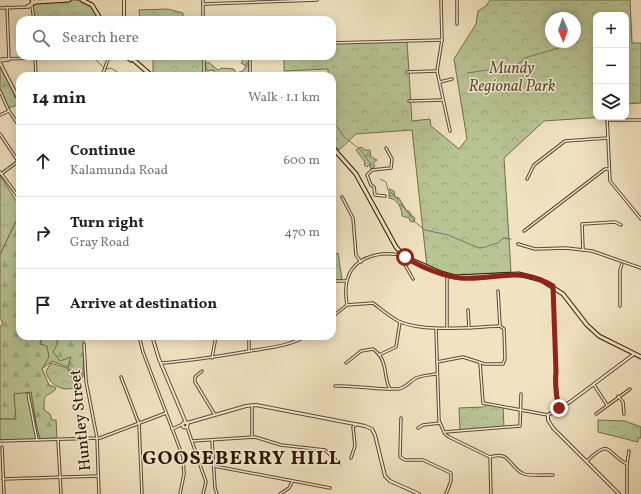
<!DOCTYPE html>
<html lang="en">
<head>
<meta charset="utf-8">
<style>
	:root { --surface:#fff; --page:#f6f6f6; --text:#202124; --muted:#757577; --line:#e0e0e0 }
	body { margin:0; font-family:Vollkorn,serif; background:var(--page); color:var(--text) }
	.controls { position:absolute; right:12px; top:12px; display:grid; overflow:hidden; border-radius:8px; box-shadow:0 2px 10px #0003 }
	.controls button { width:36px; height:36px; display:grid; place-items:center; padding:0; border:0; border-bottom:1px solid var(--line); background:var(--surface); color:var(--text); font:20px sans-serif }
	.compass { position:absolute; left:545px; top:12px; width:36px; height:36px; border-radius:50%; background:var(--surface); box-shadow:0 2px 10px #0003; rotate:178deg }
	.stop { position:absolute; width:12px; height:12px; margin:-9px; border:3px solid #8f2418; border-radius:50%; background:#fff }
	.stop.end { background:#8f2418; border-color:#fff; box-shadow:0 1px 4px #0008 }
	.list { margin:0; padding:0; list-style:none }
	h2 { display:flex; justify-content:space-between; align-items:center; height:52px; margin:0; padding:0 16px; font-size:17px }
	h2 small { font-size:13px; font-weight:400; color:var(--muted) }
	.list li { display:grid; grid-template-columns:26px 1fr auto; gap:12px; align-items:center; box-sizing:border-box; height:72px; padding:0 16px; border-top:1px solid var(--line) }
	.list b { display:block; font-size:15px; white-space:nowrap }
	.list p { margin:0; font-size:13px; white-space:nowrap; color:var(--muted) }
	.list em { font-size:13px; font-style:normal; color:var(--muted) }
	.icon { flex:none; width:22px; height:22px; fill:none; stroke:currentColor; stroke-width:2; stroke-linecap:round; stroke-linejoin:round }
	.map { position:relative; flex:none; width:641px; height:494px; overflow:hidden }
	.search { position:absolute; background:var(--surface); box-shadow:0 2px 10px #0003; left:16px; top:16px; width:320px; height:44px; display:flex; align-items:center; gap:10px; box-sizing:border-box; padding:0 14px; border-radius:12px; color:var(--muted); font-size:15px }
	.panel { position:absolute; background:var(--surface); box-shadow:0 2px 10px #0003; left:16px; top:72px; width:320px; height:268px; border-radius:12px }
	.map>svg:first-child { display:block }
	.grass { fill:url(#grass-tufts); stroke:#726c4a }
	.forest { fill:url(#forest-firs); stroke:#726c4a }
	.park { fill:url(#park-crowns); stroke:#726c4a; fill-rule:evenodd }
	.garden { fill:#b8c494; stroke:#726c4a }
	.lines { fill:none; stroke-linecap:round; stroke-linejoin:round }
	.stream { stroke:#6f7a6b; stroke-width:1 }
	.minor-casing { stroke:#5d4830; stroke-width:3.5 }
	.tertiary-casing { stroke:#5d4830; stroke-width:4 }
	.primary-casing { stroke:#2c1500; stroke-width:5 }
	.minor { stroke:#f6edd7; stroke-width:1.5 }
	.tertiary { stroke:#f6edd7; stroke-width:2 }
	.primary { stroke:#f1e3c1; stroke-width:3 }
	.route { stroke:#8f2418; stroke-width:5 }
	.labels { text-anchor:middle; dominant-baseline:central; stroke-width:3; stroke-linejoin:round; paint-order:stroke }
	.park-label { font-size:16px; font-style:italic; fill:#5d5234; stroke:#f6edd7 }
	.street-label { font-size:16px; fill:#2c1500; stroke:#f6edd7 }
	.district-label { font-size:20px; font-weight:bold; letter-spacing:1px; fill:#2c1500; stroke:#f6edd7 }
</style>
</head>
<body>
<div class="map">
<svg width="641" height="494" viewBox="0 0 641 494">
	<defs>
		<pattern id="grass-tufts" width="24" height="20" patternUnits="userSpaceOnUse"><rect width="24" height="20" fill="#b8c494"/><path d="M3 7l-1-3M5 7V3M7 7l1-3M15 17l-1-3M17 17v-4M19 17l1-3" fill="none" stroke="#9ea87e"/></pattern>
		<pattern id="forest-firs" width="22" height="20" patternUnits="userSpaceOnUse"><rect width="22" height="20" fill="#b8c494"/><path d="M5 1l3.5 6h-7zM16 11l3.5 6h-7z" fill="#9ea87e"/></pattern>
		<pattern id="park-crowns" width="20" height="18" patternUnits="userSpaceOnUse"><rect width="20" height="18" fill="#b8c494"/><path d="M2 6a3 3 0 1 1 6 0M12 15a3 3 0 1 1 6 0" fill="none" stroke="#9ea87e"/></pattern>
	</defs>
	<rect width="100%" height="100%" fill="#f1e3c1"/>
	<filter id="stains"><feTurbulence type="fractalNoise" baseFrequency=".005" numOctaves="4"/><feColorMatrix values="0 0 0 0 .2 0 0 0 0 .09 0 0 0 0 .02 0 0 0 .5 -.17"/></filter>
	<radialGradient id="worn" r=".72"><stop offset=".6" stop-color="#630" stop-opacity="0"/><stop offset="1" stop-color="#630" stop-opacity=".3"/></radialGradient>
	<!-- grass -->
	<g class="grass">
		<polygon points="0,175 18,204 19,215 0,255"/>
		<polygon points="58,336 57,344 71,357 68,367 52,361 42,369 41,337"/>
	</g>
	<!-- forest -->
	<g class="forest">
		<polygon points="244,56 249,56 247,58 249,60 248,63 250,73 248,75 242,74 240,76 219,76 218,73 214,73 214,70 207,71 205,64 208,62 218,70 222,68 234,69 236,73 243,71 246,66 241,63 244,59"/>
		<polygon points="0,66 19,104 9,108 0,89"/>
		<polygon points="361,147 365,150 370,150 371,157 377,160 373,163 375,166 373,169 370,168 370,164 367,167 364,165 365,162 356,150"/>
		<path d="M389 189 394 191 395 197 399 198 406 210 410 212 411 215 415 218 414 222 410 221 409 218 402 216C402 209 398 199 389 198Z"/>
		<path d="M19 215 20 336H44L41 337 40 344 47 346 49 357 42 369 49 385 55 387 56 389C46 399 44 390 44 410L50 414 52 420H56L57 438 39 439 31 392 16 419H0V327L3 323 0 318V255Z"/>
		<polygon points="58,336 84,336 83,377 76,380 68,367 71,357 60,361 53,352 57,344"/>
	</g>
	<!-- park -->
	<g class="park">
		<path d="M68 0C90 0 88 2 101 20H34L32 6 34 3Z"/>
		<path d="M490 0H630L632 43H641V103L626 104V15H596V117H604L544 121 504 158 511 272 461 275 460 278 427 267 412 130 356 134 339 150 332 143V76H328V69L284 71V56H332V43L407 41 412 121 430 119 431 126 459 149 467 139 454 59 476 24 478 11 486 6ZM551 18H575V42H551Z"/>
		<polygon points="168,9 183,13 183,20 140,20 139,10"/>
		<polygon points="153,56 204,56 205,76 155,76 153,74"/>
		<polygon points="338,253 342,280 336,280 332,275 332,255"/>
		<path d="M51 363 67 368 75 382 73 388C61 392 48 383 46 371Z"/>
		<polygon points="487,405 503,406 504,428 460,430 459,408 483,407"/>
		<polygon points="598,420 625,421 641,427 641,438 638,438 638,442 598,432"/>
	</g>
	<!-- garden -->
	<polygon class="garden" points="31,392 35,420 40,440 0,441 0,419 16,419 14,394"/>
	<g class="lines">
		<!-- stream -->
		<g class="stream">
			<polyline points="561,48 578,42"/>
			<polyline points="94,58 104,68"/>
			<polyline points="106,69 111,68 123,76"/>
			<polyline points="467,73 515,66 528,57 559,48"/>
			<polyline points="332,124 336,125 344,137 357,147"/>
			<polyline points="358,147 373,167"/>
			<polyline points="380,179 386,182 388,190"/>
			<polyline points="391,192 399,201"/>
			<path d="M402 205 415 222 425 230 448 235 479 248C486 248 491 244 498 243L503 238 511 239"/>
		</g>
		<!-- minor casing -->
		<g class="minor-casing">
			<g id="minor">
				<polyline points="203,0 203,20"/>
				<polyline points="441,0 442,40 437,71 450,131"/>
				<polyline points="457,0 457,24"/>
				<polyline points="203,4 317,0"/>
				<polyline points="27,6 30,5 32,2"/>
				<polyline points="32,6 34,20"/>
				<polyline points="7,7 9,60"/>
				<polyline points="0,8 29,7 34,3"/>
				<polyline points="332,43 442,40"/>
				<polyline points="35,56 36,76"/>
				<polyline points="204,56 204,74"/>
				<polyline points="250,56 250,76"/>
				<polyline points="0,59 111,56"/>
				<polyline points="0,61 7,60"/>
				<polyline points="407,72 437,71"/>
				<polyline points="102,76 109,57"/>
				<polyline points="440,82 452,79"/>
				<polyline points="0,91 9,111 20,127"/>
				<polyline points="409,101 443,100"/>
				<polyline points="0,115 9,111"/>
				<polyline points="607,117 610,181 641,219"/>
				<polyline points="607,120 641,120"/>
				<polyline points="0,134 20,164"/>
				<polyline points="0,172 20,199"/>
				<polyline points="1,174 20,160"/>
				<polyline points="527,179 534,165 565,141 608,138"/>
				<polyline points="385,196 375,195 374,187 371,185 367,175 372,170 391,168 392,159 386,148"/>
				<polyline points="342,197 353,218 356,255 361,262"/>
				<polyline points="524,231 605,169 609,169"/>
				<polyline points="518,244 535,249 566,248 592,251 641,268"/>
				<polyline points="583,250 582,224 615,222 621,225"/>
				<polyline points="402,255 404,263 413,279"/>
				<polyline points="447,275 447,327"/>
				<polyline points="332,280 336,281 346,281"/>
				<polyline points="553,288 556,372 555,377 559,409"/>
				<path d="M347 305C342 276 352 258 382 254 389 253 395 255 401 254"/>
				<polyline points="620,306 620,270 622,264"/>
				<polyline points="468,310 469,328"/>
				<path d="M332 317 347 305 373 303C381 309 389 316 398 321 423 333 472 327 500 326"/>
				<polyline points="436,328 439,421 445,434 449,437 490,457 491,494"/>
				<polyline points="139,336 143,352 183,457 184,474 180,494"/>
				<polyline points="249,336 249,351"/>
				<polyline points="84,344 86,381 97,438 99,494"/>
				<polyline points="379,355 396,347 400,322"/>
				<polyline points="212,358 216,336"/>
				<polyline points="437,362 463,357 485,364 503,364 505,359 504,329 500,326 498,291"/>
				<path d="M161 363C191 361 220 356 250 351 268 348 290 346 306 336"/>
				<path d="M346 363 361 351 373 349C389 360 383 378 390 389"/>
				<polyline points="480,363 483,403 548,415"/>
				<polyline points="202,371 195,377 195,382 215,415"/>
				<polyline points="121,377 139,424 142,494"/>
				<polyline points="594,385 607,405"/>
				<path d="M335 386C356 385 376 390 398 389 406 388 409 382 416 378 423 375 430 375 437 374"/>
				<polyline points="28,394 37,440"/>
				<polyline points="618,396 623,402 624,414"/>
				<polyline points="596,414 630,389"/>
				<polyline points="401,418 400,457 405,460 423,460 451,473 451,481 446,494"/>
				<polyline points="187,427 206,482 203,494"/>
				<polyline points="418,428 423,425 440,423"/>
				<polyline points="172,429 183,424"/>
				<polyline points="445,432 520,426 521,394"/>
				<polyline points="252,437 252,405"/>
				<polyline points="58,440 61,494"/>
				<polyline points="212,440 215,488 217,494"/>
				<polyline points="0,441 100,438 166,413"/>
				<polyline points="192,441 255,437 281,445 325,450 340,464"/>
				<polyline points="2,447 4,494"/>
				<path d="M490 457C511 450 509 468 524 474 529 476 548 475 553 475"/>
				<polyline points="351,458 355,446 353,427 357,424"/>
				<path d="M587 461C612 437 606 454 627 464V494"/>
				<polyline points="627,464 629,451"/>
				<polyline points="214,466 330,488"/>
				<polyline points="3,479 98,476"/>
				<polyline points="280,494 289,488 292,482"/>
			</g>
		</g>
		<!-- tertiary casing -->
		<g class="tertiary-casing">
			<g id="tertiary">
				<polyline points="124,0 124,20"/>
				<polyline points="0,63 20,102"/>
				<polyline points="152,336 159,359 186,423"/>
				<circle cx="185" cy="425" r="2.5"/>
				<polyline points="187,423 246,406 256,405 365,426 372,429 375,435 385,476 390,481 419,494"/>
				<polyline points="619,494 553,428 548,420 548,415 570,402 634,354"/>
			</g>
		</g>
		<!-- primary casing -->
		<g class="primary-casing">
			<g id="primary">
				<polyline points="32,0 34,3 37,0"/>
				<polyline points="82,0 92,5 101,20"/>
				<polyline points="36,2 69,0"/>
				<polyline points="125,56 131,60"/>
				<polyline points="129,56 152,76"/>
				<polyline points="332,147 356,174 396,247 405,257 441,273 455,277 519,274 541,280 563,294 587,325 599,336 641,357"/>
			</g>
		</g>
		<!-- minor -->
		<use href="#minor" class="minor"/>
		<!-- tertiary -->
		<use href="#tertiary" class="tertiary"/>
		<!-- primary -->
		<use href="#primary" class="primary"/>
	</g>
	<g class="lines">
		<!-- route -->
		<path class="route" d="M405 257C420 267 443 276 460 278 496 281 517 265 553 286L556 372C555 381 556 398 559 408"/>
	</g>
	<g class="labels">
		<!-- park labels -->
		<g class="park-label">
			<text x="512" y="69">Mundy<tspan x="512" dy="18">Regional Park</tspan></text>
		</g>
		<!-- street labels -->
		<g class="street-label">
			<text transform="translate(81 420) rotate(-96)">Huntley Street</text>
		</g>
		<!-- district labels -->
		<g class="district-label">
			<text x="242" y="459">GOOSEBERRY HILL</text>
		</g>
	</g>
	<rect width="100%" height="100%" filter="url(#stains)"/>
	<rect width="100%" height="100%" fill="url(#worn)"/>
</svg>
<div class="controls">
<button>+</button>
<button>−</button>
<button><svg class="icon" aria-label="layers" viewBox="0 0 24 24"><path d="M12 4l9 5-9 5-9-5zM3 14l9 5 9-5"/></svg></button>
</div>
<svg class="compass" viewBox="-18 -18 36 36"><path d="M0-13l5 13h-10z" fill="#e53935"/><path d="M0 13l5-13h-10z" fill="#757577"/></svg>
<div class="stop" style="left:405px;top:257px"></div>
<div class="stop end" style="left:559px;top:408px"></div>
<div class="search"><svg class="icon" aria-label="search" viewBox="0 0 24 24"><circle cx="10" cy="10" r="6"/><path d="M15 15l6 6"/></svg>Search here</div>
<section class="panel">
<h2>14 min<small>Walk · 1.1 km</small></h2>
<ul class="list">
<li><svg class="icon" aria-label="ahead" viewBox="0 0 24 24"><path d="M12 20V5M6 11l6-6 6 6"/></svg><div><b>Continue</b><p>Kalamunda Road</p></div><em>600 m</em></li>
<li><svg class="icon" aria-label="right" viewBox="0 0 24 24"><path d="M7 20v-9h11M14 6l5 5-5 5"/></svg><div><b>Turn right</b><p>Gray Road</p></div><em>470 m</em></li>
<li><svg class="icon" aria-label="arrive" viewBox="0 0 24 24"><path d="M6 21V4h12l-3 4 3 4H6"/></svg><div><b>Arrive at destination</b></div></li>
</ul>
</section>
</div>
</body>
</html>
